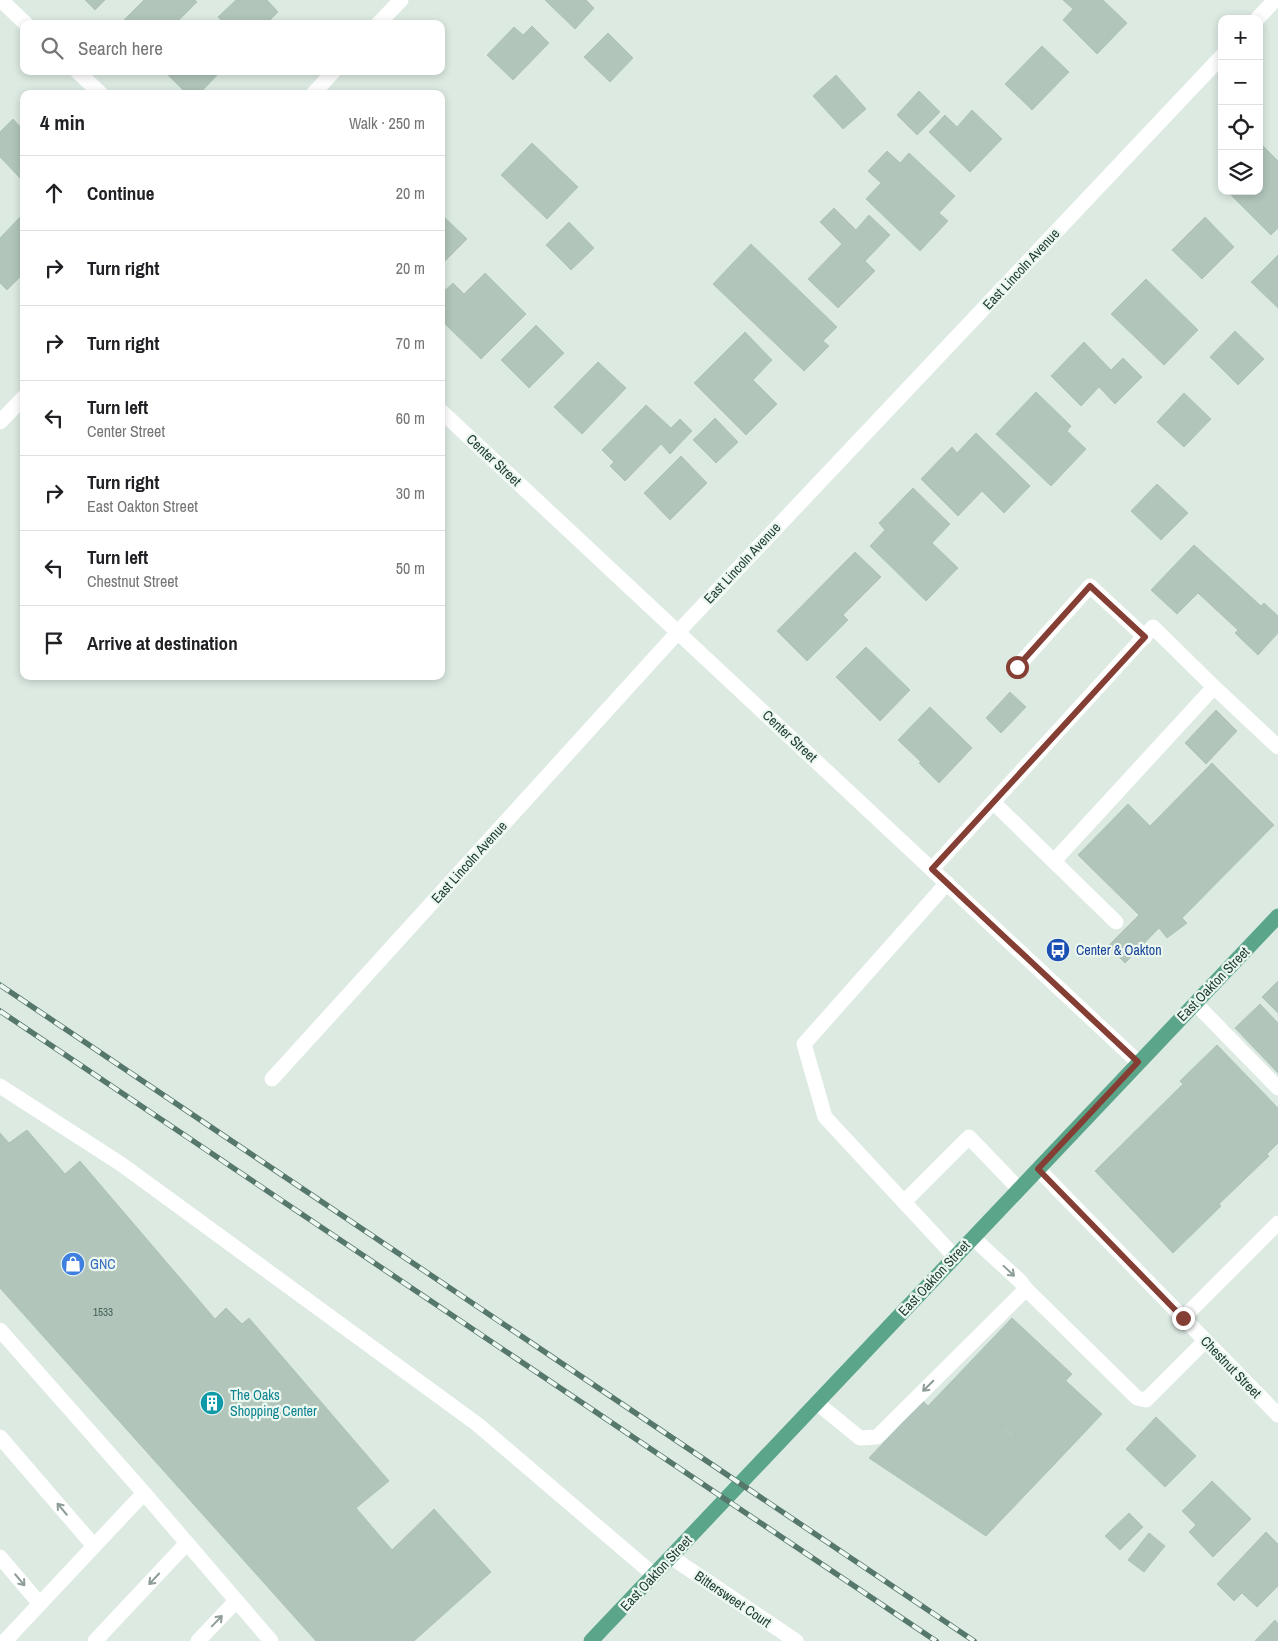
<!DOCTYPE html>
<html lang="en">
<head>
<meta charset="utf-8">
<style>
	:root { --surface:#fff; --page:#f2f2f2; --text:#202124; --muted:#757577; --line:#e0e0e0 }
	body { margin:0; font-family:"Archivo Narrow",sans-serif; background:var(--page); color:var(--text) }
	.controls { position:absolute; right:15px; top:15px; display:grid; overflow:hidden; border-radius:10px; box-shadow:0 2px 8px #0003 }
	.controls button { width:45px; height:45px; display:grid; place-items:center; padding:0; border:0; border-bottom:1px solid var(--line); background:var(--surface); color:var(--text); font:25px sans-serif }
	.stop { position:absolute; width:15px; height:15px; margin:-11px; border:4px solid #843e33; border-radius:50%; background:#fff }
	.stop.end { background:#843e33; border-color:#fff; box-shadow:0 1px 5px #0008 }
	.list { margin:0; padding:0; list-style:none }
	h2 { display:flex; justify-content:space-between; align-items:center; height:65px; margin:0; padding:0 20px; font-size:21px }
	h2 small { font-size:16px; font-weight:400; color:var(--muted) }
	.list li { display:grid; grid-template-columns:32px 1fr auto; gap:15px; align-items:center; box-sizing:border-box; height:75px; padding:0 20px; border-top:1px solid var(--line) }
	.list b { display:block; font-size:19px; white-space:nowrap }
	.list p { margin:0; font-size:16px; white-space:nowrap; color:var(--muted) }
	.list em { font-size:16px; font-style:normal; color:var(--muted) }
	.icon { flex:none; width:28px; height:28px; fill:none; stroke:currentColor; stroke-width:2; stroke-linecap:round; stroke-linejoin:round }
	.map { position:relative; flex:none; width:1278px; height:1641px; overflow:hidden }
	.search { position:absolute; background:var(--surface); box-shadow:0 2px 8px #0003; left:20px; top:20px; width:425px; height:55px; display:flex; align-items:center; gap:12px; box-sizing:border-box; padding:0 18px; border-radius:10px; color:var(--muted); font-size:19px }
	.panel { position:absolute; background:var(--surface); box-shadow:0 2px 8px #0003; left:20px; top:90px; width:425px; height:590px; border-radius:10px }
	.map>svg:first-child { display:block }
	.building { fill:#b1c5bb; stroke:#aec4b9 }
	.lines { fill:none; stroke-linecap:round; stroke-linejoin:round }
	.minor { stroke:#fff; stroke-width:15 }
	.major { stroke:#5ba58b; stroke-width:15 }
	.rail-casing { stroke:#56776b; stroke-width:5.5 }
	.rail { stroke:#ecf7f0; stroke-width:4; stroke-dasharray:11; stroke-linecap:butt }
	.oneway { stroke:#8e9d98 }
	.route { stroke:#843e33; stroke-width:6 }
	.labels { text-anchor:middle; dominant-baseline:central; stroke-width:4.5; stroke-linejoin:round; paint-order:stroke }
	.number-label { font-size:11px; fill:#415e53 }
	.street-label { font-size:14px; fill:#1c3b30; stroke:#ecf7f0 }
	.transit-label { font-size:14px; fill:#164399; stroke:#ecf7f0; text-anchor:start }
	.shop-label { font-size:14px; fill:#366cbe; stroke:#ecf7f0; text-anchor:start }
	.culture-label { font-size:14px; fill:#0d838f; stroke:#ecf7f0; text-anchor:start }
</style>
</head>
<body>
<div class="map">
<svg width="1278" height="1641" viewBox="0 0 1278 1641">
	<rect width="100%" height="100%" fill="#dceae2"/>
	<!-- building -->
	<g class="building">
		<polygon points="85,0 105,0 95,10"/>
		<polygon points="144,0 195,0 197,2 175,24 120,24"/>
		<polygon points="236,0 267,0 278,12 266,24 225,24 218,17"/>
		<polygon points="545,0 586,0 594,8 575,29"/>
		<polygon points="1063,0 1103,0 1127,23 1097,54 1063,20 1073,9"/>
		<polygon points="532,26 549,43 513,80 487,55 514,27 523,35"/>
		<polygon points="608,33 633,58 610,82 584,57"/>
		<polygon points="1042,46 1069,72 1032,110 1005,84"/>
		<polygon points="165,71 221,71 199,94 187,94 165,72"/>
		<polygon points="836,75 866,109 843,129 813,96"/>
		<polygon points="919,91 940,112 917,135 897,115"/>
		<polygon points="972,110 1002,139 970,172 929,132 945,115 957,127"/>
		<polygon points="13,119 24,131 23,181 0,157 0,132"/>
		<polygon points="1259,142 1278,161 1278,228 1271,235 1227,191 1259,191"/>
		<polygon points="532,143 578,187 547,219 501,175"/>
		<polygon points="887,151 900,163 909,153 955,196 939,213 948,221 920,251 866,199 881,183 868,171"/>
		<polygon points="834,208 856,230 869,215 890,235 865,261 875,271 838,308 808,279 842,244 820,222"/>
		<polygon points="441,214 467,239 441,265"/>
		<polygon points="22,215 24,217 24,273 7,290 0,283 0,238"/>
		<polygon points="1205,217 1234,247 1202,279 1172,250"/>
		<polygon points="569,222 594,248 571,270 546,245"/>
		<polygon points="751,244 837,327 823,341 829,346 804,371 713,284"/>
		<polygon points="1278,255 1278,308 1251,282"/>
		<polygon points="485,273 526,314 481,359 441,320 441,294 453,283 464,294"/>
		<polygon points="1146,279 1198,330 1164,365 1111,314"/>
		<polygon points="536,325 564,353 529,388 501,360"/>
		<polygon points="1235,331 1264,359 1238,385 1210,357"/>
		<polygon points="745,332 772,360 753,380 777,404 746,435 694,383"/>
		<polygon points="1084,342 1111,370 1123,358 1142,377 1115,404 1099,387 1081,406 1051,376"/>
		<polygon points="598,362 626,388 582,434 554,407"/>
		<polygon points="1036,392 1071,426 1067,431 1086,449 1051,486 996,434"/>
		<polygon points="1184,393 1211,419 1184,447 1157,422"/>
		<polygon points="646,405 671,428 680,419 692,431 670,454 661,444 625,481 610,466 614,462 602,450"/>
		<polygon points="715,418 738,442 716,463 693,440"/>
		<polygon points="976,433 1030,486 1004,513 982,491 958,516 921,479 952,447 957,453"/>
		<polygon points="681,456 707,483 670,520 644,493"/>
		<polygon points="1157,484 1188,513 1161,540 1131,511"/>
		<polygon points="913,488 950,524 932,543 958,568 926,601 870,546 885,530 879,523"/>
		<polygon points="1194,545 1261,606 1264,603 1278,616 1278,633 1258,655 1235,633 1238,630 1198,593 1177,614 1151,590"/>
		<polygon points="855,552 881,577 843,615 848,620 807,661 777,631"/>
		<polygon points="866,647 910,690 880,721 836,677"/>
		<polygon points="1010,692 1026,707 1001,733 986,718"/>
		<polygon points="930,707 972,748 939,783 919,763 921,762 898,740"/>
		<polygon points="1216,710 1237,731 1206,764 1185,743"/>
		<polygon points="1212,763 1274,825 1182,918 1187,923 1167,938 1159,928 1125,963 1108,946 1139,915 1078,855 1128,804 1150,826"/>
		<polygon points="1278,981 1278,1013 1262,997"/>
		<polygon points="1260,1004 1278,1023 1278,1073 1235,1028"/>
		<polygon points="1217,1045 1278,1108 1278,1143 1267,1154 1269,1156 1219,1204 1221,1206 1173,1253 1095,1171 1183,1084 1180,1081"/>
		<polygon points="27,1130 65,1174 80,1161 215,1319 226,1308 242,1324 249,1318 389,1481 356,1508 392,1550 434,1509 491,1572 414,1641 316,1641 0,1288 0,1133 9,1143"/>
		<polygon points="1012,1318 1072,1374 1014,1436 953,1380"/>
		<polygon points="953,1380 1049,1470 986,1536 869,1458 923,1401 928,1406"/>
		<polygon points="1066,1381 1102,1414 1049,1470 1014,1436"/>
		<polygon points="1156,1417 1196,1456 1165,1487 1126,1449"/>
		<polygon points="1212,1481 1251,1519 1213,1557 1189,1532 1196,1525 1182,1511"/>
		<polygon points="1129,1513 1143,1527 1120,1550 1105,1536"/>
		<polygon points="1266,1532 1278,1544 1278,1586 1257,1607 1242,1593 1234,1601 1217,1584"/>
		<polygon points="1149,1533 1165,1546 1144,1572 1128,1560"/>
		<polygon points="1275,1620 1278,1624 1278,1641 1255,1641"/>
	</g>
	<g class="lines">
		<!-- minor -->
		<g class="minor">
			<polyline points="1,0 26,24"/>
			<polyline points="1257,19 1275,0"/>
			<polyline points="378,24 401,0"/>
			<polyline points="77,71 101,94"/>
			<polyline points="313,94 334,71"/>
			<polyline points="441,411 1138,1062"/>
			<polyline points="0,422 24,397"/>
			<polyline points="1017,667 1090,586 1145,637"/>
			<polyline points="1214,687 1278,747"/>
			<polyline points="993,802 1116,922"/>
			<polyline points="932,869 1153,627 1214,687 1054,861"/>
			<polyline points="947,883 804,1044 825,1117 955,1257"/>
			<polyline points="1195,1003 1278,1088"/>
			<polyline points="272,1079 678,632 1222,56"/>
			<polyline points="0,1086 121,1164 477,1424 654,1575"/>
			<polyline points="1038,1169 1278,1415"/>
			<polyline points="904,1202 969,1137 1019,1189"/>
			<polyline points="1026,1289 1137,1398 1146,1400 1205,1341"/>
			<polyline points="1183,1318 1278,1223"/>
			<polyline points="0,1330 144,1493 271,1641"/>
			<polyline points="817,1403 860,1438 877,1437 1026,1289 1020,1281 973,1238"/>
			<polyline points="0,1437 94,1546"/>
			<polyline points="0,1557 40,1604"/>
			<polyline points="671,1557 796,1641"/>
			<polyline points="5,1641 144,1493"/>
			<polyline points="95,1641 187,1543"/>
			<polyline points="198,1641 236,1601"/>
		</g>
		<!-- major -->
		<polyline class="major" points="591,1641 1278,916"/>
		<!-- rail casing -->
		<g class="rail-casing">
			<g id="rail">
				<polyline points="0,985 974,1641"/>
				<polyline points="0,1011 936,1641"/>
			</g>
		</g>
		<!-- rail -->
		<use href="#rail" class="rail"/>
	</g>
	<!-- one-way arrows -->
	<defs><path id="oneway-shaft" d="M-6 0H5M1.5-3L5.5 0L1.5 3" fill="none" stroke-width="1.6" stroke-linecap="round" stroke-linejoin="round" transform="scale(1.25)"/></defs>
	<g class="oneway">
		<use href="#oneway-shaft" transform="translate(1009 1271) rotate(43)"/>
		<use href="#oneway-shaft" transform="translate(928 1386) rotate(135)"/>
		<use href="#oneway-shaft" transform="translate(62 1509) rotate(-130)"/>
		<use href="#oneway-shaft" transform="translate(154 1579) rotate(133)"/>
		<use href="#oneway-shaft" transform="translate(20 1580) rotate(50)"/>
		<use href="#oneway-shaft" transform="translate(217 1621) rotate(-46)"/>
	</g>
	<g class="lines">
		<!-- route -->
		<polyline class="route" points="1017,667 1090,586 1145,637 932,869 1138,1062 1038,1169 1183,1318"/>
	</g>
	<!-- icons -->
	<defs>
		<g id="bus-disc" transform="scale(1.25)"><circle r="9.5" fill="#1a4fb4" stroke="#ecf7f0"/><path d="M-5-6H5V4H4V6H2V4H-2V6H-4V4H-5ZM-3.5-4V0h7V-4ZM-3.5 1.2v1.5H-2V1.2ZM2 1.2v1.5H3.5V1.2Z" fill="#fff"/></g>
		<g id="shop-disc" transform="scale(1.25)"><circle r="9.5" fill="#3f7fe0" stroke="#ecf7f0"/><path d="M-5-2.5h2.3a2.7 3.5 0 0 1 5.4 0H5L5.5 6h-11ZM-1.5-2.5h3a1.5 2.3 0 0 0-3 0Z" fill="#fff"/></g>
		<g id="building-disc" transform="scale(1.25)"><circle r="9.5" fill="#0f9aa8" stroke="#ecf7f0"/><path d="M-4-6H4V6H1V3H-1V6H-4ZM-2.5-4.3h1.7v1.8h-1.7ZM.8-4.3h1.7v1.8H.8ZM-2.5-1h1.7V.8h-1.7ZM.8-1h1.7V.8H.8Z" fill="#fff"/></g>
	</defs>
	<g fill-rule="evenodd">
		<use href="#bus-disc" x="1058" y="950"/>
		<use href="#shop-disc" x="73" y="1264"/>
		<use href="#building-disc" x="212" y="1403"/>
	</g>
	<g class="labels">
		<!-- number labels -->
		<g class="number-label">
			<text x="103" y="1312">1533</text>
		</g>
		<!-- street labels -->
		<g class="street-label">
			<text transform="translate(1021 269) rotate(-47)">East Lincoln Avenue</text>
			<text transform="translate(494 460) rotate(43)">Center Street</text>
			<text transform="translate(742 563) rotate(-47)">East Lincoln Avenue</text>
			<text transform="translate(790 736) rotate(43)">Center Street</text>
			<text transform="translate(469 862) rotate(-48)">East Lincoln Avenue</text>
			<text transform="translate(1213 984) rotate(-46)">East Oakton Street</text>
			<text transform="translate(934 1278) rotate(-47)">East Oakton Street</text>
			<text transform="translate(1231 1367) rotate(46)">Chestnut Street</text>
			<text transform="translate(656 1573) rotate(-47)">East Oakton Street</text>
			<text transform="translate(733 1599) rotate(34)">Bittersweet Court</text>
		</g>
		<!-- transit labels -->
		<g class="transit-label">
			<text x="1076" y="950">Center &amp; Oakton</text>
		</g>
		<!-- shop labels -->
		<g class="shop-label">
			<text x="90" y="1264">GNC</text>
		</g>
		<!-- culture labels -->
		<g class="culture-label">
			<text x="230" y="1395">The Oaks<tspan x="230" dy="16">Shopping Center</tspan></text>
		</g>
	</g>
</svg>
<div class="controls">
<button>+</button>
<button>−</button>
<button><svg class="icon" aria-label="locate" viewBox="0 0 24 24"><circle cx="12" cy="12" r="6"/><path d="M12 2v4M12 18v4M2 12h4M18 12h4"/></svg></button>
<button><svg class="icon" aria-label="layers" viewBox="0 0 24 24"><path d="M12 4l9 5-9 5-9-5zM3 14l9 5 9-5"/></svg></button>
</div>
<div class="stop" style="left:1017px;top:667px"></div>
<div class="stop end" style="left:1183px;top:1318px"></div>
<div class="search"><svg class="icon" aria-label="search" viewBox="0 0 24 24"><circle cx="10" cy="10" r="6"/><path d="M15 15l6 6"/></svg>Search here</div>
<section class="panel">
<h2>4 min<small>Walk · 250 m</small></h2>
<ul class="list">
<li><svg class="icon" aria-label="ahead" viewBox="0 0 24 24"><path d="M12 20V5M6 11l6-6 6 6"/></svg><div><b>Continue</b></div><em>20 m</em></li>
<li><svg class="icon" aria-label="right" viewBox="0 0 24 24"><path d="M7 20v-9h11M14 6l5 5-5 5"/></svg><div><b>Turn right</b></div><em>20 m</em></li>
<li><svg class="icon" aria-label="right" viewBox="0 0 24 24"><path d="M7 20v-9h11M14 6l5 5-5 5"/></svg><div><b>Turn right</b></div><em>70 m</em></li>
<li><svg class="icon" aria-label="left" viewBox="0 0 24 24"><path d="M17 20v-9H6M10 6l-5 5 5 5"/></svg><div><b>Turn left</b><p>Center Street</p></div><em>60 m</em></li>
<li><svg class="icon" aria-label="right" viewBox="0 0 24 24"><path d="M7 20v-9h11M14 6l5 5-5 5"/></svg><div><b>Turn right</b><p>East Oakton Street</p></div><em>30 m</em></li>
<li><svg class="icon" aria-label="left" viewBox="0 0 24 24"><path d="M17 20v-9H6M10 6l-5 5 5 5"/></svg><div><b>Turn left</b><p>Chestnut Street</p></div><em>50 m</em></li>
<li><svg class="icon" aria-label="arrive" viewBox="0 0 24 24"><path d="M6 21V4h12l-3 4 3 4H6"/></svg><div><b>Arrive at destination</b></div></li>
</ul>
</section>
</div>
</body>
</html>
